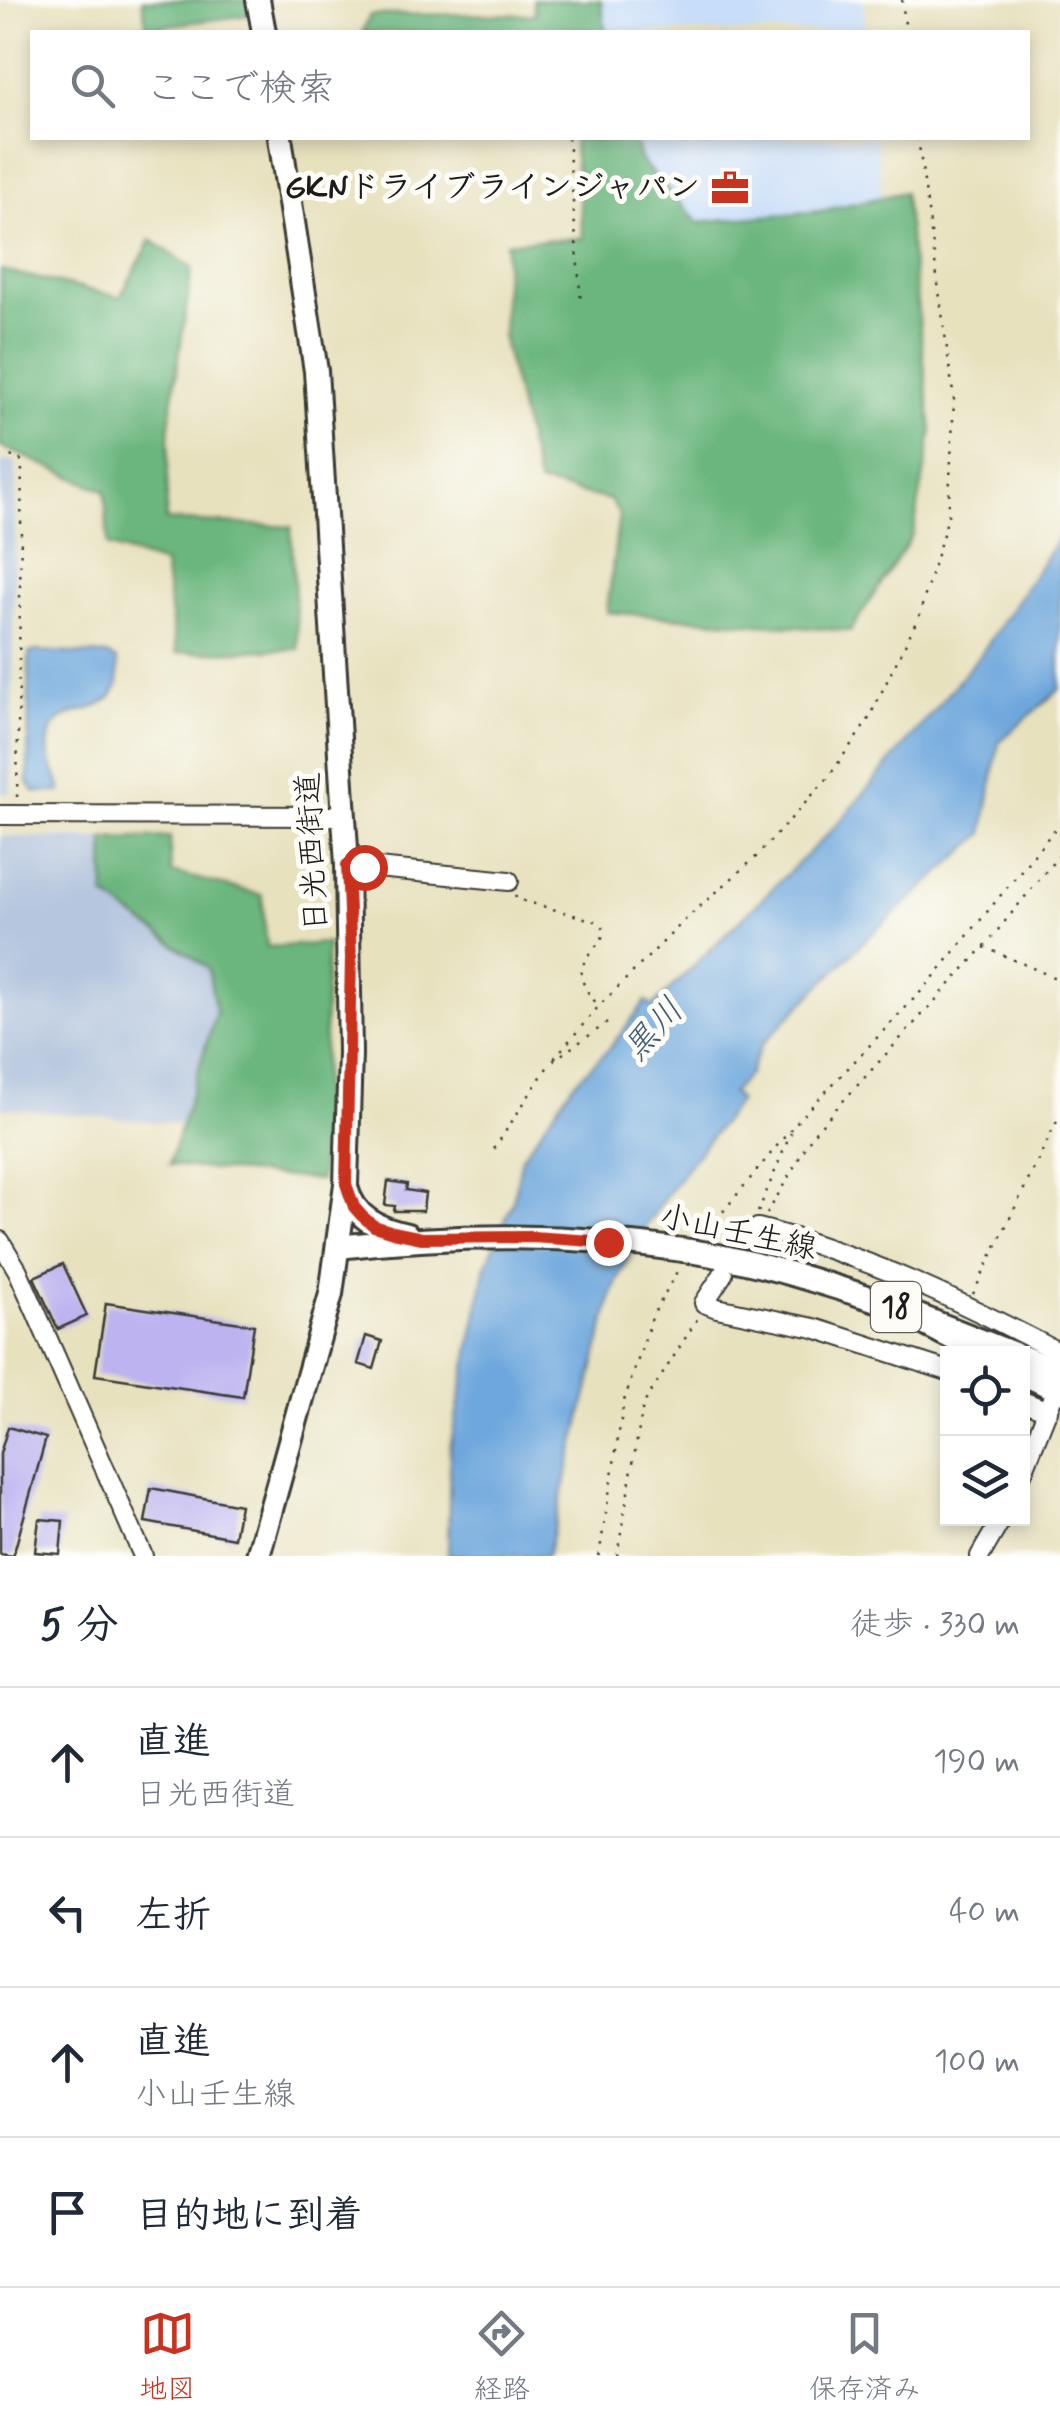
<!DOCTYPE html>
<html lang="ja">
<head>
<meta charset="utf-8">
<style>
	:root { --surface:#fff; --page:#f2f2f3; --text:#1f2937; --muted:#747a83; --line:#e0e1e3; --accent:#c8321e }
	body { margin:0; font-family:Mynerve,"Klee One",sans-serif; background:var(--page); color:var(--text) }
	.controls { position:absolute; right:30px; bottom:30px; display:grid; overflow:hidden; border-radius:0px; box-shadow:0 5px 15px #0003 }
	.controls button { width:90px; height:90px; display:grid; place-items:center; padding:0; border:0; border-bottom:2px solid var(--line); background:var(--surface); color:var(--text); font:50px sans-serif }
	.stop { position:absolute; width:30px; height:30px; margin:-22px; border:8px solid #c8321e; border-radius:50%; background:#fff }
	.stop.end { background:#c8321e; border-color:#fff; box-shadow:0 2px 10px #0008 }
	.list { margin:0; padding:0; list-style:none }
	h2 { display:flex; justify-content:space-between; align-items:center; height:130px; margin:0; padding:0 40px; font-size:42px }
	h2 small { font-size:32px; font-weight:400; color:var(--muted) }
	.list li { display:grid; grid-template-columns:65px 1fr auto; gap:30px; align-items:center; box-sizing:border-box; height:150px; padding:0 40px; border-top:2px solid var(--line) }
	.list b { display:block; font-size:38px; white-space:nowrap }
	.list p { margin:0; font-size:32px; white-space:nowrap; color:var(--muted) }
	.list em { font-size:32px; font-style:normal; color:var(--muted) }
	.icon { flex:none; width:55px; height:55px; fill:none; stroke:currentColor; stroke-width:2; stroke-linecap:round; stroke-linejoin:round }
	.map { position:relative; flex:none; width:1060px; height:1556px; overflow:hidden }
	.search { position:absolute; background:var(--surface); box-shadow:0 5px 15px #0003; left:30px; right:30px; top:30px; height:110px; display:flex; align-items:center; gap:25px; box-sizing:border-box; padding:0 35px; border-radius:0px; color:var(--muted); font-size:38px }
	.sheet { height:730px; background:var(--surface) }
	nav { display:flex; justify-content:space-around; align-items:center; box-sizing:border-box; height:140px; border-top:2px solid var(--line); background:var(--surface); font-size:28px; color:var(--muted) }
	nav a { display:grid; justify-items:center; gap:5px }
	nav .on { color:var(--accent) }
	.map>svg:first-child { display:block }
	.built { fill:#c7ddf9 }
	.industrial { fill:#b5c6de }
	.forest { fill:#6bb67e; stroke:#44694d; stroke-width:2.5 }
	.water { fill:#6ea7dd; stroke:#45627c; stroke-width:2.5 }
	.building { fill:#bcb3f0 }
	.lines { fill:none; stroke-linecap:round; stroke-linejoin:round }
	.minor-casing { stroke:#3a3a34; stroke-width:22 }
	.major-casing { stroke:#3a3a34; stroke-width:28 }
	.path { stroke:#3a3a34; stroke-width:2.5; stroke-dasharray:2.5 8; stroke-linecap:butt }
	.minor { stroke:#fff; stroke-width:18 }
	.major { stroke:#fff; stroke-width:22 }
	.route { stroke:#c8321e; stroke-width:12 }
	.labels { text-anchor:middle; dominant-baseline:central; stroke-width:10; stroke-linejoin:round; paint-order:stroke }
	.shield { fill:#fdfcf7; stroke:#605f5e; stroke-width:2.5 }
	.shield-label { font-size:30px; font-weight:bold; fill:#1c1c1c }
	.poi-label { font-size:32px; font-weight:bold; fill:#1c1c1c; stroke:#fdfcf7; text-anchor:end }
	.street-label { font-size:32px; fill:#1c1c1c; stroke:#fdfcf7 }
	.water-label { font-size:35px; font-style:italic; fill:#415b73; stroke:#fdfcf7 }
</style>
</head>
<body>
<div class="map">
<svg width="1060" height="1556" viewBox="0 0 1060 1556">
	<rect width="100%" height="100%" fill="#fdfcf7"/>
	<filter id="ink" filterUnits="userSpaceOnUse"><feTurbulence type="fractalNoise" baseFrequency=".01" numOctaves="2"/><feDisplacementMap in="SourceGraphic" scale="20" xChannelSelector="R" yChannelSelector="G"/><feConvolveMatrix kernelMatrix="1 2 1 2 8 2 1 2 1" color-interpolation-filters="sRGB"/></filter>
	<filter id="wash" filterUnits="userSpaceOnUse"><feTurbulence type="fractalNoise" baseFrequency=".0048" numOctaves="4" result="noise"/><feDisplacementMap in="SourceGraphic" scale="40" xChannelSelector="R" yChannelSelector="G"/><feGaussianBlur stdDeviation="2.25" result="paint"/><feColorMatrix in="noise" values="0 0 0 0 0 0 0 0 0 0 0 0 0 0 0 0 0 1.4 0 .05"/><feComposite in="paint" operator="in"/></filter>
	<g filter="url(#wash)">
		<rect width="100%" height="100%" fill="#e7e1be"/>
		<!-- built -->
		<g class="built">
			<polygon points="558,0 863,0 866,32 562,32"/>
			<polygon points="574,138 876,138 889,276 584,251"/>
		</g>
		<!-- industrial -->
		<g class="industrial">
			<polygon points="0,461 16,461 11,793 0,793"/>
			<polygon points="0,836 104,839 106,896 208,967 216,1013 180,1124 0,1108"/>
		</g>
		<!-- forest -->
		<g class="forest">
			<polygon points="142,0 247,0 250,15 147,28"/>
			<polygon points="533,0 601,0 606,32 362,32 370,15 535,14"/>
			<polygon points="573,138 634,138 641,161 698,222 821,211 904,192 932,431 913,535 850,631 607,612 619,514 610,500 538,483 503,340 506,242 583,238"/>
			<polygon points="151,240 192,268 170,418 166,520 291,527 298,649 176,653 164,564 108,546 105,491 0,446 1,270 120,297"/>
			<polygon points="170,837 171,872 262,895 267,947 327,943 320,1180 169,1165 216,1013 208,968 105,896 104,839"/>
		</g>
		<!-- water -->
		<g class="water">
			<path d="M1060 536V689L999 742 983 834 865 940 762 1044 749 1074 732 1093 739 1101C692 1162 640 1220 612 1294L547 1556H448L450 1448 486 1266 513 1201 522 1157 573 1084 609 1049 646 1001 652 1007 839 823 981 654Z"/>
			<path d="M37 651 107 655 117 660C117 667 119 677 118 684 106 726 42 695 49 755 50 767 59 777 61 792H35L28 783 29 653Z"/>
		</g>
		<g id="blocks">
			<!-- building -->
			<g class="building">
				<polygon points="388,1181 407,1184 406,1190 425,1193 423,1211 394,1211 395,1206 385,1205"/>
				<polygon points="63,1264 87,1316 58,1329 34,1277"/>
				<polygon points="106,1303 254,1325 243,1397 95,1375"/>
				<polygon points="366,1336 382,1341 374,1369 358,1364"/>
				<polygon points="8,1427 46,1438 13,1556 0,1554 0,1454"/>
				<polygon points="151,1488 240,1505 234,1538 145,1522"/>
				<polygon points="39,1519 63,1521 60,1554 35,1552"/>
			</g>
		</g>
	</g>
	<g filter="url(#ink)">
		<use href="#blocks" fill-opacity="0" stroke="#3a3a34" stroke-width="2.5"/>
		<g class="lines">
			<!-- minor casing -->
			<g class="minor-casing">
				<g id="minor">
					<polyline points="0,815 344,816"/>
					<polyline points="347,865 509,881"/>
					<path d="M751 1239 758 1228C866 1255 962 1302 1060 1353"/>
					<polyline points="0,1241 18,1271 143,1556"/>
					<polyline points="723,1274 704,1303 717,1308 814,1328 948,1371"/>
					<polyline points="1022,1401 1048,1411"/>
					<polyline points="1022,1474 1059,1381"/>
					<polyline points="980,1556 1002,1518"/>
				</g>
			</g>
			<!-- major casing -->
			<g class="major-casing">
				<g id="major">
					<polyline points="258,0 264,32"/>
					<path d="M346 1187C354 1218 378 1229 407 1235"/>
					<path d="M338 1247C457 1234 571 1233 690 1251 756 1261 819 1282 883 1302"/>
					<polyline points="983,1354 883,1302 1014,1354"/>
					<polyline points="1022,1357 1060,1373"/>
					<polyline points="1022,1373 1060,1391"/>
					<polyline points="258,1556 331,1294 346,1184 350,1053 347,865 316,371 280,138"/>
				</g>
			</g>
			<!-- path -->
			<g class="path">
				<polyline points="902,0 906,32"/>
				<polyline points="568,138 581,304"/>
				<polyline points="0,456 18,457 22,462 17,798"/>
				<path d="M515 895 517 899 595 921 603 927 602 940C577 964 574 978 598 1005"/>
				<polyline points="984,947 1060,980"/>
				<polyline points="607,1023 551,1062 599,1006 687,918 756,857 827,779 867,722 919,616 948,517 954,400 918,138"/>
				<polyline points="494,1149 550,1063"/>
				<polyline points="758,1212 793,1128"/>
				<polyline points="767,1214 813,1134 984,947 1060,854"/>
				<polyline points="703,1236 795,1124 928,984 1060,823"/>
				<polyline points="973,1294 1060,1115"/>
				<polyline points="599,1556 624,1401 653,1315 680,1266"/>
				<polyline points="617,1556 643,1405 698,1318"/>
			</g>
			<!-- minor -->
			<use href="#minor" class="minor"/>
			<!-- major -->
			<use href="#major" class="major"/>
		</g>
	</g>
	<g class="lines" filter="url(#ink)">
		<!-- route -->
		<polyline class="route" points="364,867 347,865 351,958 346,1184 354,1207 362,1216 374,1226 393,1232 422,1238 532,1237 608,1242"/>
	</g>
	<!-- icons -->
	<defs>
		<g id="office-bare" transform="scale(3)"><path d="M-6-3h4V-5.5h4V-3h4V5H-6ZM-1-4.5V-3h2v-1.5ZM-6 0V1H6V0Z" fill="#c8321e" stroke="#fdfcf7" stroke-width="2.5" paint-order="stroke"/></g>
	</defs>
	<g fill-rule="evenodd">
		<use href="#office-bare" x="730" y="188"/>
	</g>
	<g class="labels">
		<!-- shield labels -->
		<rect class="shield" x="871" y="1282" width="50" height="50" rx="8"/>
		<g class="shield-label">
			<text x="896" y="1307">18</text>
		</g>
		<!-- poi labels -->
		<g class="poi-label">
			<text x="700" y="188">GKNドライブラインジャパン</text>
		</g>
		<!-- street labels -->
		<g class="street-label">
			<text transform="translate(313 852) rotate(-93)">日光西街道</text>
			<text transform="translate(738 1233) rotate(12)">小山壬生線</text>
		</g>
		<!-- water labels -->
		<g class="water-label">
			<text transform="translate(654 1030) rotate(-48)">黒川</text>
		</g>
	</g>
</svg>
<div class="controls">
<button><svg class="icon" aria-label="locate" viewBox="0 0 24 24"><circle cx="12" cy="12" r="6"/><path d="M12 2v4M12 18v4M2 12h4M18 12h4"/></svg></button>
<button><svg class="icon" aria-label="layers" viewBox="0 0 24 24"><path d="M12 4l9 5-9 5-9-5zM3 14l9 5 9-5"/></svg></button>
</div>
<div class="stop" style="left:364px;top:867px"></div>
<div class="stop end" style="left:608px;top:1242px"></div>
<div class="search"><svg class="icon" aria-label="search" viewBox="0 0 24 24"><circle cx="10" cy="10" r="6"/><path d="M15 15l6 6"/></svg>ここで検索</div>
</div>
<section class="sheet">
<h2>5 分<small>徒歩 · 330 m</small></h2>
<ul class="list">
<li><svg class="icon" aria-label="ahead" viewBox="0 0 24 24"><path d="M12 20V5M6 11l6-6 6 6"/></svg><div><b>直進</b><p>日光西街道</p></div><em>190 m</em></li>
<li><svg class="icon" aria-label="left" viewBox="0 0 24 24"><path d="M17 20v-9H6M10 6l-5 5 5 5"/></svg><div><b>左折</b></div><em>40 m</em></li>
<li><svg class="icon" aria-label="ahead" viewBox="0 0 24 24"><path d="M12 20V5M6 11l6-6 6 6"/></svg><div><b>直進</b><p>小山壬生線</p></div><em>100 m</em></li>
<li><svg class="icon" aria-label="arrive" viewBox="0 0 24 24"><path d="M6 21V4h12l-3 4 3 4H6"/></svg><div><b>目的地に到着</b></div></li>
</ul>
</section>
<nav>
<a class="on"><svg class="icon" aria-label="map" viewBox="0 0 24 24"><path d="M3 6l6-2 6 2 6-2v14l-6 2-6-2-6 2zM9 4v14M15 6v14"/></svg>地図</a>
<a><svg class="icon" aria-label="directions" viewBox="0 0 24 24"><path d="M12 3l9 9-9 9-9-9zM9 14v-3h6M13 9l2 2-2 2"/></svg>経路</a>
<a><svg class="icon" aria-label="saved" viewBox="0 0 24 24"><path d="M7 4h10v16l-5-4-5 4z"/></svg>保存済み</a>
</nav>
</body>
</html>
